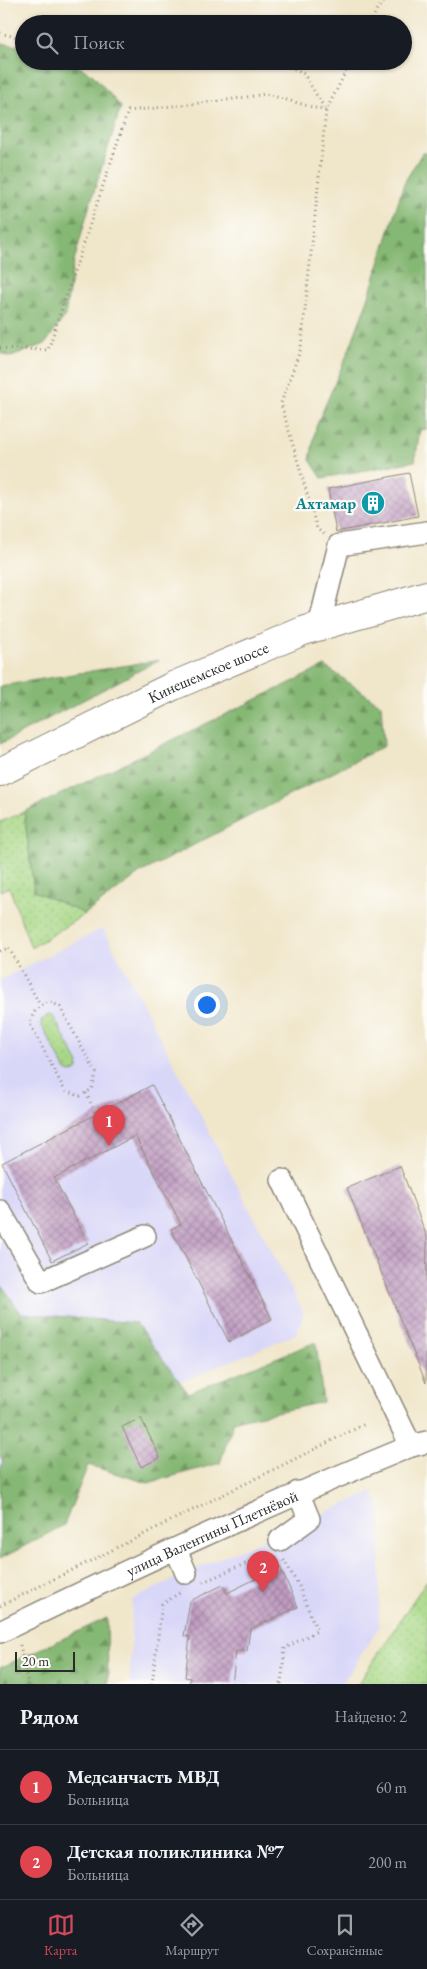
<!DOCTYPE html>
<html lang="ru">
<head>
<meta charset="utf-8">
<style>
	:root { --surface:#171b24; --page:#242831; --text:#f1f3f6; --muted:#9ea1a6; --line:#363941; --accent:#d1495b }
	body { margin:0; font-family:"EB Garamond",serif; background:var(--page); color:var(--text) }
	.scale { position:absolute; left:15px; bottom:12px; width:60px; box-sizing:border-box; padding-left:5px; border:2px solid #2b2b2b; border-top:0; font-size:14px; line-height:18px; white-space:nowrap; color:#2b2b2b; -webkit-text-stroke:4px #fdfcf7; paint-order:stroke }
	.you { position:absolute; left:206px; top:1004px; width:18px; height:18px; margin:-12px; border:4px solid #fff; border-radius:50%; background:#1a73e8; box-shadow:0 0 0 8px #1a73e833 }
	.badge { display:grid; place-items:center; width:32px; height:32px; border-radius:50%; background:var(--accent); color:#fff; font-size:16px; font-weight:700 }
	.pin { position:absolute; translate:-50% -41px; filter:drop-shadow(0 1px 2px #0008) }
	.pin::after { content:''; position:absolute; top:26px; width:18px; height:15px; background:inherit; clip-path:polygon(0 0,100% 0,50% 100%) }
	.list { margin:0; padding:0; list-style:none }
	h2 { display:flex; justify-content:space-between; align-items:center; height:65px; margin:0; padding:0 20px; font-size:21px }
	h2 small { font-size:16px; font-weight:400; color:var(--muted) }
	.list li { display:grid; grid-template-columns:32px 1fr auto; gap:15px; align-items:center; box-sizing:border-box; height:75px; padding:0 20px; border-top:1px solid var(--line) }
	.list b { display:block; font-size:19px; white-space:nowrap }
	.list p { margin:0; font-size:16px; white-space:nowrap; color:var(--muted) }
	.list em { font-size:16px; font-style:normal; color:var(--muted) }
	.icon { flex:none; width:28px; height:28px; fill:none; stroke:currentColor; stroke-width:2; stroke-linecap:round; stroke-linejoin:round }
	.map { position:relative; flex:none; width:427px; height:1684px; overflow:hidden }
	.search { position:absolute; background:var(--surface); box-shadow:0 1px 4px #0004; left:15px; right:15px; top:15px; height:55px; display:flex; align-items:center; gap:12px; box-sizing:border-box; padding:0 18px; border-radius:28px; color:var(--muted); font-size:19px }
	.sheet { height:215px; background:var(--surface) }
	nav { display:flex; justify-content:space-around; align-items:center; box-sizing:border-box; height:70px; border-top:1px solid var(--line); background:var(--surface); font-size:14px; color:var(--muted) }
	nav a { display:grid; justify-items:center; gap:2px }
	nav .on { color:var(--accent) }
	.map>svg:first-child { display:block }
	.built { fill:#d9d7f8 }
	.grass { fill:url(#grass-dots); stroke:#6a8259 }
	.forest { fill:url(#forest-firs); stroke:#587250 }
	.building { fill:url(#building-cross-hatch) }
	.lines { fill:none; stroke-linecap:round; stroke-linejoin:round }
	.minor-casing { stroke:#8e887a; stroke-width:24 }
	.major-casing { stroke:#8e887a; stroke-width:30 }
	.path { stroke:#8e887a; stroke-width:3; stroke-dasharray:1 4; stroke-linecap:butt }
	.minor { stroke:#fff; stroke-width:21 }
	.major { stroke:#fff; stroke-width:28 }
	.labels { text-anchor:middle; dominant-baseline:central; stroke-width:4.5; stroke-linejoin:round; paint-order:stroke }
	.culture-label { font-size:16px; font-weight:bold; fill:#0d838f; stroke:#fdfcf7; text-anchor:end }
	.street-label { font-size:16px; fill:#2b2b2b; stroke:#fdfcf7 }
</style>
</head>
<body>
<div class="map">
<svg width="427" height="1684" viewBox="0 0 427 1684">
	<defs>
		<pattern id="grass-dots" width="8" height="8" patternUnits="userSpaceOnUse" patternTransform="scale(1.25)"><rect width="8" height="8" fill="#a8d887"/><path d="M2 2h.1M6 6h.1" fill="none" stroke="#91ba75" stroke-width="1.8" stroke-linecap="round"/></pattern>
		<pattern id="forest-firs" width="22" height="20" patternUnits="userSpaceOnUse" patternTransform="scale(1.25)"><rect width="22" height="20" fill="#86b874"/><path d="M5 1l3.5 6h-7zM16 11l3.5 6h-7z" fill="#6e965f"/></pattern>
		<pattern id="building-cross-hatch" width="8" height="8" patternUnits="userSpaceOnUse" patternTransform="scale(1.25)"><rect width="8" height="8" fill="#c09cc2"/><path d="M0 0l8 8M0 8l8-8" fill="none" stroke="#9c7f9e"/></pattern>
	</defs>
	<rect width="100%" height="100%" fill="#fdfcf7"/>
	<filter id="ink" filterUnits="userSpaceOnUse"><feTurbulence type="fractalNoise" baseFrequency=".02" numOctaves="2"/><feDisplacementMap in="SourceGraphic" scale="10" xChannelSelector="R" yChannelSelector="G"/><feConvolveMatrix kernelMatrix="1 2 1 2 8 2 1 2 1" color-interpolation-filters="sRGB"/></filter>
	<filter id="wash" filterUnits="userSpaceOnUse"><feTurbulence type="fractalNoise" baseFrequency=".0096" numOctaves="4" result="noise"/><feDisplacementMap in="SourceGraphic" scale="20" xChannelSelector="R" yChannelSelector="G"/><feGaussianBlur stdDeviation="1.12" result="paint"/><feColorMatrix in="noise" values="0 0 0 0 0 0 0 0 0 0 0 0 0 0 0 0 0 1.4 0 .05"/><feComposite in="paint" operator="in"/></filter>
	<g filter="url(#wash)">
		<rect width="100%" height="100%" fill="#f0e6ca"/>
		<!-- built -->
		<g class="built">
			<polygon points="103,928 304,1313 296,1334 62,1431 0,1513 0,980"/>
			<polygon points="372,1492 381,1510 379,1627 342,1684 130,1684 132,1600 186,1573"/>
		</g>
		<!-- grass -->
		<g class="grass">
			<polygon points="24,812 34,891 85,914 31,948 9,887 0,891 0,822"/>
			<polygon points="49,1015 53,1016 79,1064 77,1070 71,1073 66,1071 41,1024 42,1019"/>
			<polygon points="427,1580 427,1684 358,1684"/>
		</g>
		<!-- forest -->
		<g class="forest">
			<polygon points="0,43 24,47 24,61 69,61 93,75 121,107 87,214 73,265 65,316 45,344 11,357 0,353"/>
			<polygon points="422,153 427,153 427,429 420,430 415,461 322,478 310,460 316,427 349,350 368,299 404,183"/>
			<polygon points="159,660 0,744 0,686"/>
			<polygon points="325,666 381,705 384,746 140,873 85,914 34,891 24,812"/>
			<polygon points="0,1283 21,1313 136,1323 188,1393 316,1342 323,1402 234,1421 220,1463 148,1483 88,1465 64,1525 0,1559 0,1470 3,1461 0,1456"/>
			<polygon points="107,1618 108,1684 0,1684 0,1668"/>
		</g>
		<g id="blocks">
			<!-- building -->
			<g class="building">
				<polygon points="409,473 418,516 336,532 328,489"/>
				<polygon points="152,1085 272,1319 229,1342 171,1229 181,1224 135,1136 54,1178 88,1243 52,1261 2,1163"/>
				<polygon points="400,1166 427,1237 426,1383 347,1188"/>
				<polygon points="141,1418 160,1458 141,1467 122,1427"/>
				<polygon points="280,1567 298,1607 250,1629 247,1651 236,1651 232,1684 189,1684 190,1678 185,1677 190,1637 184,1636 190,1601 223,1585 227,1593"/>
			</g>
		</g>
	</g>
	<g filter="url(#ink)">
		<use href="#blocks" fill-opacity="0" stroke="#8e887a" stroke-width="1"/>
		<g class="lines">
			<!-- minor casing -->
			<g class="minor-casing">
				<g id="minor">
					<polyline points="319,626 339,545 427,532"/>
					<polyline points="282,1180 411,1446"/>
					<polyline points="0,1211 41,1282 145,1236"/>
					<polyline points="280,1540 309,1519 298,1492"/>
					<polyline points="176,1549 186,1573"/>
					<path id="s1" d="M0 1632C135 1566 272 1503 411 1446L427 1442"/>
				</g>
			</g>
			<!-- major casing -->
			<g class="major-casing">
				<g id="major">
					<path id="s2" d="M0 772 173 686 303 631 427 595"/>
				</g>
			</g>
			<!-- path -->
			<g class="path">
				<polyline points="370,24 377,9 386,0"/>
				<polyline points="0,33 24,39"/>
				<polyline points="281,61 304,74 326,111"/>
				<polyline points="0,348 48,350 128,111 227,100 266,94 326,111"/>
				<polyline points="324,534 317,529 281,403 301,348 326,111 351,61"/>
				<polyline points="0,951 9,948 40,1005"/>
				<path d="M51 1002 60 1007 96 1073 92 1089 80 1096 65 1091 30 1024C33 1011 38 1005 51 1002Z"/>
				<polyline points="86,1093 96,1114"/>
				<polyline points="203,1582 266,1555"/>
				<polyline points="0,1606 365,1424"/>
				<polyline points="20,1645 28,1684"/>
				<polyline points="152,1684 162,1604 181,1592"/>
				<polyline points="281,1684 285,1648 317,1631 299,1586 283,1559"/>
			</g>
			<!-- minor -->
			<use href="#minor" class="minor"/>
			<!-- major -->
			<use href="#major" class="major"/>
		</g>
	</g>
	<!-- icons -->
	<defs>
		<g id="building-disc" transform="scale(1.25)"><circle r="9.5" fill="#0f9aa8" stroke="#fdfcf7"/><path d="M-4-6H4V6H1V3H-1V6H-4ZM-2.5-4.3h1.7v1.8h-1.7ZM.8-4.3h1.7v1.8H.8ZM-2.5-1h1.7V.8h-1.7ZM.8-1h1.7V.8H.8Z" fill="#fff"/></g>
	</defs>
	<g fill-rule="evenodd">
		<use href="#building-disc" x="373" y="503"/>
	</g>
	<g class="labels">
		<!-- culture labels -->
		<g class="culture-label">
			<text x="356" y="503">Ахтамар</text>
		</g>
		<!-- street labels -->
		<g class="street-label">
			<text stroke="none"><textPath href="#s2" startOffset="231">Кинешемское шоссе</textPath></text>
			<text stroke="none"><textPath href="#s1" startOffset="234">улица Валентины Плетнёвой</textPath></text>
		</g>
	</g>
</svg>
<div class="scale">20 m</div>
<div class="you"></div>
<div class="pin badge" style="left:109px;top:1146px;background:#e0444e">1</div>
<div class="pin badge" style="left:263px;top:1592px;background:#e0444e">2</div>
<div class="search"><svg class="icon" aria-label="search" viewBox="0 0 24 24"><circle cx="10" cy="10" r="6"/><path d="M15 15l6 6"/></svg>Поиск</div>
</div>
<section class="sheet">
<h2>Рядом<small>Найдено: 2</small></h2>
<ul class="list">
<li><span class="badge" style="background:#e0444e">1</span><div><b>Медсанчасть МВД</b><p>Больница</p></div><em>60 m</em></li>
<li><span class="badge" style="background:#e0444e">2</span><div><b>Детская поликлиника №7</b><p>Больница</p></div><em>200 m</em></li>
</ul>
</section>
<nav>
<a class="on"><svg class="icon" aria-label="map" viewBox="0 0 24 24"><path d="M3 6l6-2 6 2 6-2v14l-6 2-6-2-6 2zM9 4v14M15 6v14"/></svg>Карта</a>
<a><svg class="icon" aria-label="directions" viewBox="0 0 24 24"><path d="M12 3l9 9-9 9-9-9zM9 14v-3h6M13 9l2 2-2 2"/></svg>Маршрут</a>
<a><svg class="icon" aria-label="saved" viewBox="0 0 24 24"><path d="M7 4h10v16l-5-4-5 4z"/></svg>Сохранённые</a>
</nav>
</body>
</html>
